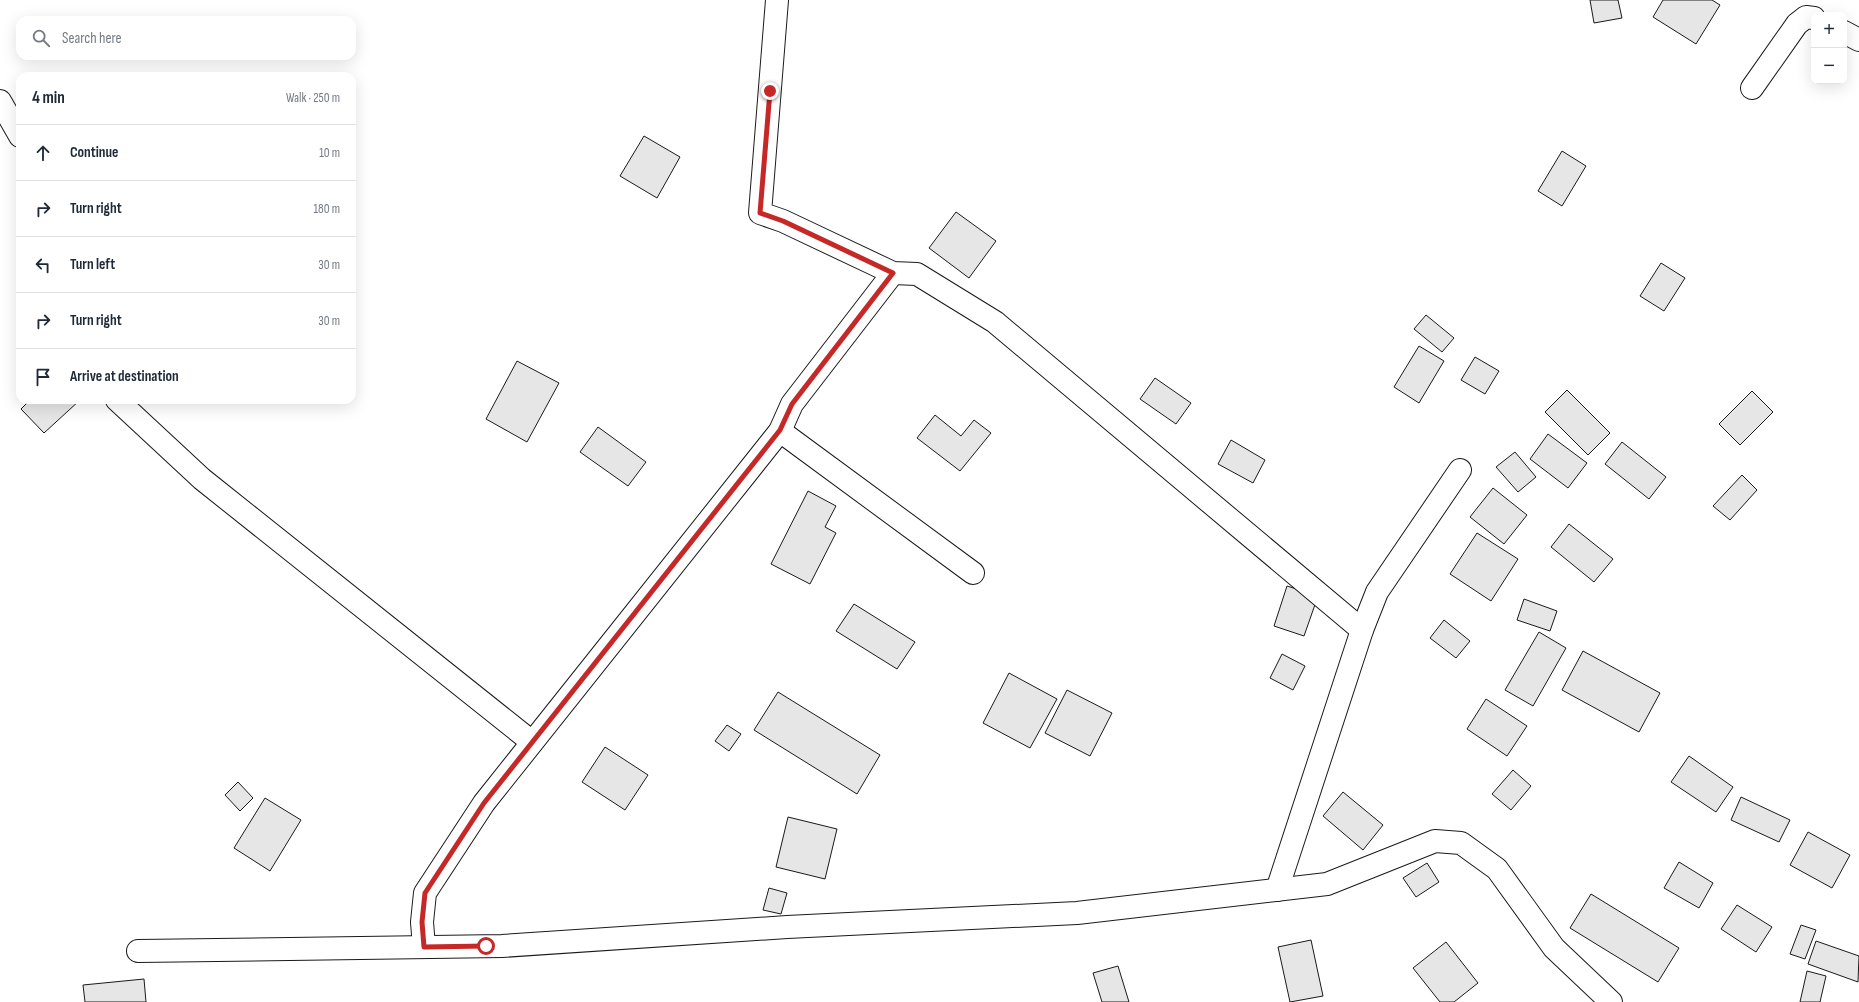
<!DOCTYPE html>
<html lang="en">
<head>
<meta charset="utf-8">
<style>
	:root { --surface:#fff; --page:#f2f2f3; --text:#1f2937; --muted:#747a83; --line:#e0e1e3 }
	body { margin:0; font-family:"Sofia Sans Condensed",sans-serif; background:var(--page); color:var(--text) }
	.controls { position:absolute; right:12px; top:12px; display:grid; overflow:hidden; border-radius:8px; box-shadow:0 4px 16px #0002 }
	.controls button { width:36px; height:36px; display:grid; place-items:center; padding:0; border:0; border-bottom:1px solid var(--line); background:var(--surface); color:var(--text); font:20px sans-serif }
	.stop { position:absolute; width:12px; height:12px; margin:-9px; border:3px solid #c62828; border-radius:50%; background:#fff }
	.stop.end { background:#c62828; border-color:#fff; box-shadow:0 1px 4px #0008 }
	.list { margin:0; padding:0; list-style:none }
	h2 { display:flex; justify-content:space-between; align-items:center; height:52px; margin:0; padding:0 16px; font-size:17px }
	h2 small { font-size:13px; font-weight:400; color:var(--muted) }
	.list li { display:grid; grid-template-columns:26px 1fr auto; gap:12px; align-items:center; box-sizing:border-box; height:56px; padding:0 16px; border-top:1px solid var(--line) }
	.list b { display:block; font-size:15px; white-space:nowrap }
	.list em { font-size:13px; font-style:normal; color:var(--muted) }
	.icon { flex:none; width:22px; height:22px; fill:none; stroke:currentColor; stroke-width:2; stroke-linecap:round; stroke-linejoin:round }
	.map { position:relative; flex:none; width:1859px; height:1002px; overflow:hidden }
	.search { position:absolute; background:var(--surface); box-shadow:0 4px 16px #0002; left:16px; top:16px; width:340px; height:44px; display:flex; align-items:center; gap:10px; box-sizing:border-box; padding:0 14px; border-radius:12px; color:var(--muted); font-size:15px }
	.panel { position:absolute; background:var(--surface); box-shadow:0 4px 16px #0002; left:16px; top:72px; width:340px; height:332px; border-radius:12px }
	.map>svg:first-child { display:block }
	.building { fill:#e6e6e6; stroke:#1a1a1a }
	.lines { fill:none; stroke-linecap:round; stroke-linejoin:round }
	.minor-casing { stroke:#1a1a1a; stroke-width:24 }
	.minor { stroke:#fff; stroke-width:22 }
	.route { stroke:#c62828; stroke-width:5 }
</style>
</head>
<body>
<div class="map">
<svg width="1859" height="1002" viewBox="0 0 1859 1002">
	<rect width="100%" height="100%" fill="#fff"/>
	<!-- building -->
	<g class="building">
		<polygon points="1590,0 1618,0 1622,18 1594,23"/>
		<polygon points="1663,0 1712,0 1720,5 1696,44 1653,17"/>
		<polygon points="644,136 680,157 657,198 620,176"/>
		<polygon points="1562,151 1586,166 1562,206 1538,191"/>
		<polygon points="956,212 996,241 969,278 929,248"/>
		<polygon points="1661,263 1685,278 1664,311 1640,296"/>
		<polygon points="1426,315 1454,338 1442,352 1414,329"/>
		<polygon points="1419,346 1444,361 1419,403 1394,387"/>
		<polygon points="1475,357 1499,371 1485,394 1461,380"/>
		<polygon points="517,361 559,383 527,442 486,419"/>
		<polygon points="1155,378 1191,403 1176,424 1140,399"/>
		<polygon points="1567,390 1610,433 1588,455 1545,412"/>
		<polygon points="1752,391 1773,412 1740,445 1719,424"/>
		<polygon points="30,400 80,400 44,433 21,409"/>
		<polygon points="935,415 961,436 974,420 991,433 960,471 917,438"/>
		<polygon points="598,427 646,462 628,486 580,452"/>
		<polygon points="1548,434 1587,463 1568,488 1530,459"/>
		<polygon points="1231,440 1265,460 1253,483 1218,464"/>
		<polygon points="1622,442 1666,477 1649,499 1605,464"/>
		<polygon points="1515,452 1536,477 1518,492 1496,467"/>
		<polygon points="1742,475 1757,490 1730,520 1713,506"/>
		<polygon points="1493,488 1527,515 1504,544 1470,517"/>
		<polygon points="808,491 836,506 825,527 836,533 810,584 771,564"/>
		<polygon points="1569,524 1613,559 1594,582 1551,547"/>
		<polygon points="1477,533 1518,559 1491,601 1450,574"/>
		<polygon points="1287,586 1318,596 1304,636 1274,626"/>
		<polygon points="1524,599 1557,611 1550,631 1517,620"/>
		<polygon points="854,604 915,642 897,669 836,631"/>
		<polygon points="1444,620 1470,641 1456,658 1430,638"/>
		<polygon points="1539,632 1566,648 1533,706 1505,690"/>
		<polygon points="1583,651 1660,693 1639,732 1562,690"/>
		<polygon points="1282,654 1305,666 1293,690 1270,678"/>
		<polygon points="1009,673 1057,699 1030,748 983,723"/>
		<polygon points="1067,690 1112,713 1090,756 1045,733"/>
		<polygon points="778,692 880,755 857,794 754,730"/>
		<polygon points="1486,699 1527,726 1507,756 1467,729"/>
		<polygon points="727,725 741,734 729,751 715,741"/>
		<polygon points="605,747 648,775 625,810 582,782"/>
		<polygon points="1689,756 1733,787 1716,812 1671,782"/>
		<polygon points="1513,770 1531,786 1511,810 1492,794"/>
		<polygon points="238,782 253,798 240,811 225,795"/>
		<polygon points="1343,792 1383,825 1363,850 1323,816"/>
		<polygon points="1741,797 1790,820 1779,842 1731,820"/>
		<polygon points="265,798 301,820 270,871 234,848"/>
		<polygon points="788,817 837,829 825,879 776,867"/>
		<polygon points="1808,832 1850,855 1832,888 1790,865"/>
		<polygon points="1679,862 1713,883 1699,908 1664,888"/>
		<polygon points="1427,863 1439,882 1416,897 1403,878"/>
		<polygon points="769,888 787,893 781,914 763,910"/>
		<polygon points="1591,894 1679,948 1658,982 1570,928"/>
		<polygon points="1737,905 1772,927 1756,952 1721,929"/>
		<polygon points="1801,925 1816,930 1805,959 1790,954"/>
		<polygon points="1311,940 1323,996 1290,1002 1278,947"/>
		<polygon points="1816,941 1859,956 1858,982 1808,964"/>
		<polygon points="1446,942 1478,983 1454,1002 1440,1002 1413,968"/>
		<polygon points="1118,966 1129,1002 1102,1002 1093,973"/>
		<polygon points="1807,971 1826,976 1820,1002 1800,1002"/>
		<polygon points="144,979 146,1002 85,1002 83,985"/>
	</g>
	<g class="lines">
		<!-- minor casing -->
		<g class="minor-casing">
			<g id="minor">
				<polyline points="777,0 760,213 783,221 893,273 917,274 995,322 1362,630"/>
				<polyline points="1844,32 1859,40"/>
				<polyline points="1752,88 1797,24 1806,17 1814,18"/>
				<polyline points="0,101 20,136"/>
				<polyline points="117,400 202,479 532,742"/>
				<polyline points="780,431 973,573"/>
				<polyline points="1277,890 1362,630 1377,592 1460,470"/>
				<polyline points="424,947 422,922 425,893 484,803 780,431 792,404 893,273"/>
				<polyline points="138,951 502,946 787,927 1077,913 1327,884 1435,841 1461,843 1497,869 1554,948 1611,1002"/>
			</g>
		</g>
		<!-- minor -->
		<use href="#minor" class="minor"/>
	</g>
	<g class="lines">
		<!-- route -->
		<polyline class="route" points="486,946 424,947 422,922 425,893 484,803 780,430 792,404 893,273 783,221 760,213 770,91"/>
	</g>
</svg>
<div class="controls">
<button>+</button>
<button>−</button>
</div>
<div class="stop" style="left:486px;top:946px"></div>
<div class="stop end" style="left:770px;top:91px"></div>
<div class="search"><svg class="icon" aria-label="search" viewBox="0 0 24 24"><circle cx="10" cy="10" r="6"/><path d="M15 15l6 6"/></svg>Search here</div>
<section class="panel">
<h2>4 min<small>Walk · 250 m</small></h2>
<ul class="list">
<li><svg class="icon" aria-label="ahead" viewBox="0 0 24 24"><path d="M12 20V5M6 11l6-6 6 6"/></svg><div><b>Continue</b></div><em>10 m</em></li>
<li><svg class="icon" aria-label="right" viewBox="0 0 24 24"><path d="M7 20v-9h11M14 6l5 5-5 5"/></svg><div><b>Turn right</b></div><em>180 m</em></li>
<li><svg class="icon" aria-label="left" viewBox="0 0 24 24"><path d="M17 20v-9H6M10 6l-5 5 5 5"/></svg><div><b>Turn left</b></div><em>30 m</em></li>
<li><svg class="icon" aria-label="right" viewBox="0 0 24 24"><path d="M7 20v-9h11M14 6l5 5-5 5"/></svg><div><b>Turn right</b></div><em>30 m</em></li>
<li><svg class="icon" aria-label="arrive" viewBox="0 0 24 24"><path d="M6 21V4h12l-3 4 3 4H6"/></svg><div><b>Arrive at destination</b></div></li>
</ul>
</section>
</div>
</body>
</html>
